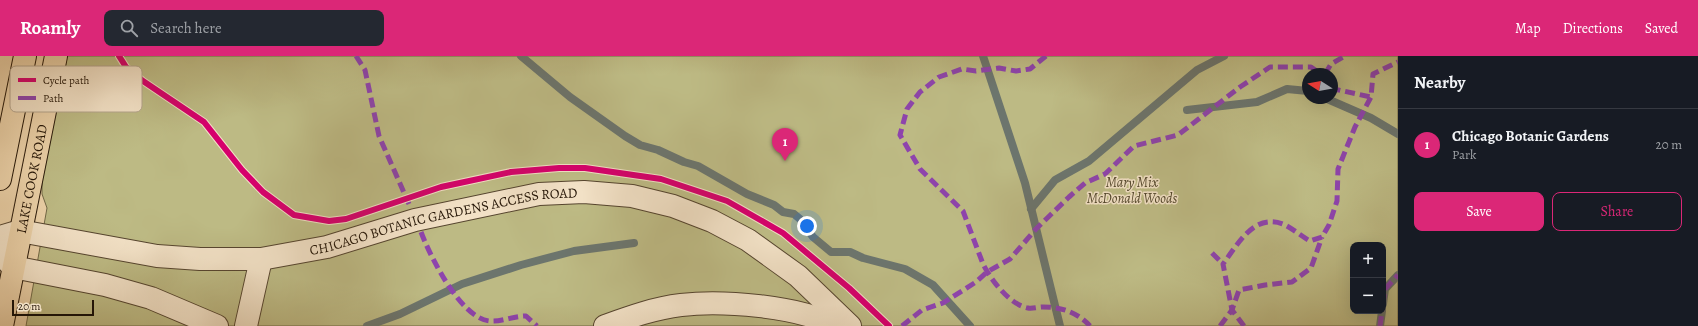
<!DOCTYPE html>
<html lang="en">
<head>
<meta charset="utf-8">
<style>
	:root { --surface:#171b24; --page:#242831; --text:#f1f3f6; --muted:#9ea1a6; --line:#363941; --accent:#db2777 }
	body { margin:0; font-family:Alegreya,serif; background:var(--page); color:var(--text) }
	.controls { position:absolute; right:12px; bottom:12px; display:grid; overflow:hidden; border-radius:8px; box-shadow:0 4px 16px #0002 }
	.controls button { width:36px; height:36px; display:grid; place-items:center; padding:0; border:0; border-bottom:1px solid var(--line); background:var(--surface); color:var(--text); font:20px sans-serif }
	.compass { position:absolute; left:1302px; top:12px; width:36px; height:36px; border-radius:50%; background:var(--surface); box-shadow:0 4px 16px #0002; rotate:281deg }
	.scale { position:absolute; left:12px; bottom:10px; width:82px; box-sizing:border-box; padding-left:4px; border:2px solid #251607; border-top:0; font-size:11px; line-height:14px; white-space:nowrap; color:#251607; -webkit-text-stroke:3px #f2e1c6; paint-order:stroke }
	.you { position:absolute; left:807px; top:170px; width:14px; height:14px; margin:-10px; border:3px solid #fff; border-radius:50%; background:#1a73e8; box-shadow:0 0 0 6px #1a73e833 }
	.badge { display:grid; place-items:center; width:26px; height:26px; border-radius:50%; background:var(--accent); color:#fff; font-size:13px; font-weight:700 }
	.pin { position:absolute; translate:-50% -33px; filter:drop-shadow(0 1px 2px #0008) }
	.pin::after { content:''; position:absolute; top:21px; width:14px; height:12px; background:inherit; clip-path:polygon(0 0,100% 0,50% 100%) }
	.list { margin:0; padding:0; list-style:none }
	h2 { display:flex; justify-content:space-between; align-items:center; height:52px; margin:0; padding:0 16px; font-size:17px }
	h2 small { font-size:13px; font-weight:400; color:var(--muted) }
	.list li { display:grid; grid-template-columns:26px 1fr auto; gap:12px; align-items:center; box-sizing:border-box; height:72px; padding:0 16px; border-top:1px solid var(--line) }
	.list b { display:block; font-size:15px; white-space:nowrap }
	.list p { margin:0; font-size:13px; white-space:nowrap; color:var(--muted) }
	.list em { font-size:13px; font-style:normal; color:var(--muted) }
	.actions { display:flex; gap:8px; padding:12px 16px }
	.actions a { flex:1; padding:9px 0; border:1px solid var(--accent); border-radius:8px; text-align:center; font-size:14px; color:var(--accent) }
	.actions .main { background:var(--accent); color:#fff }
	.icon { flex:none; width:22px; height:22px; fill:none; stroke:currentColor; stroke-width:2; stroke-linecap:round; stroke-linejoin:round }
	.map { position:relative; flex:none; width:1398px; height:270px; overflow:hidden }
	header { display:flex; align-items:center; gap:24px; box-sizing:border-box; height:56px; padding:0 20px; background:var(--accent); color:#fff }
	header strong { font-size:19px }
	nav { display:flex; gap:22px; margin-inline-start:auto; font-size:14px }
	.search { width:280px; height:36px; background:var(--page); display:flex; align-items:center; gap:10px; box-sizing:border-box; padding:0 14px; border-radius:8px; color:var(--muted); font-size:15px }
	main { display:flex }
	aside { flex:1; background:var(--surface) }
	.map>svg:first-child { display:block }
	.green { fill:#bdba84; stroke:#716846; fill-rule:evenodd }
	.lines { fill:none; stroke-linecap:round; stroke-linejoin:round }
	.stream { stroke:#6c756d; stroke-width:8 }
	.minor-casing { stroke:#56452f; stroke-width:24 }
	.major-casing { stroke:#251607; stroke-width:24 }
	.minor { stroke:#f2e1c6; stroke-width:22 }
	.major { stroke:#ebd1a8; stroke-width:22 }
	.quiet { stroke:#8e44ad; stroke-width:5; stroke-dasharray:10 5; stroke-linecap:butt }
	.cycleway-casing { stroke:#f2e1c6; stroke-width:8 }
	.cycleway { stroke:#d6006c; stroke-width:6 }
	.labels { text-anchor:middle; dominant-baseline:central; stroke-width:3; stroke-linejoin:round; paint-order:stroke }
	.street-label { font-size:14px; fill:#251607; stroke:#f2e1c6 }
	.park-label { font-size:14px; font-style:italic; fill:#53472c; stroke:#f2e1c6 }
	.key { fill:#f2e1c6; stroke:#b4a48d; stroke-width:1 }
	.key-label { font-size:11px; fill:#251607 }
</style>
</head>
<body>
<header>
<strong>Roamly</strong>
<div class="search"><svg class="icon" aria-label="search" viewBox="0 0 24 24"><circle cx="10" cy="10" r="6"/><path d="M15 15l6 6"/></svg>Search here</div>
<nav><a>Map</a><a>Directions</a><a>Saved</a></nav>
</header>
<main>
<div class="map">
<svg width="1398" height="270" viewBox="0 0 1398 270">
	<rect width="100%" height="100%" fill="#ebd1a8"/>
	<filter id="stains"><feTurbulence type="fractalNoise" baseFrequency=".005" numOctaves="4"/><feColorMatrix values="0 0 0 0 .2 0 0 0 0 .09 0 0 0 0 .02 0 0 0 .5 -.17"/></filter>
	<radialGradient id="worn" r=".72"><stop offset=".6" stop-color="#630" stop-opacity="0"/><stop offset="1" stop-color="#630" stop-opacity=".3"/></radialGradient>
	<!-- green -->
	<path class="green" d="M67 0H1398V270H26L47 152 42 138V122ZM1308 18H1332V42H1308ZM1353 189H1383V255H1353Z"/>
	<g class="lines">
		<!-- stream -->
		<g class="stream">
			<polyline points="521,0 570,41 625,80 640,89 658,94 684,106 698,110 747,138 774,149 783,156 794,158 800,163 813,181 831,196 850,196 863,202 905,213 933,229 970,270"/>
			<polyline points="983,0 1025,127 1060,270"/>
			<polyline points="1325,42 1371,62 1398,78"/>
			<polyline points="1187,54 1257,46 1287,33 1308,35"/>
			<polyline points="1031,153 1055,124 1089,105 1197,14 1224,0"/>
			<polyline points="1383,248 1385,233 1398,219"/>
			<polyline points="367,270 400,258 462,228 521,209 574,195 634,187"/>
			<polyline points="1380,270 1382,255"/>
		</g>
		<!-- minor casing -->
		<g class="minor-casing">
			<g id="minor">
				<path id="s1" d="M0 181 20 175 157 200 200 203H261L327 191 415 164 539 138 584 136 632 140 673 150 712 165 748 184 798 220 850 270"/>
				<polyline points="0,197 13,211 105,229 151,242 217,270"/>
				<polyline points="246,270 261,203"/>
				<path d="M605 270C630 261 655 252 681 249 721 244 800 250 834 270"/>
			</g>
		</g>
		<!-- major casing -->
		<g class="major-casing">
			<g id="major">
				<polyline points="0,123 25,0"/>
				<path id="s2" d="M2 270 56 0"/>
			</g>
		</g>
		<!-- minor -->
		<use href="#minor" class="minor"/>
		<!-- major -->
		<use href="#major" class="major"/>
		<!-- quiet -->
		<g class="quiet">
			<polyline points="356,0 365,14 379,80 409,148"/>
			<path d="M1046 0 1030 13 1016 15 999 12 976 15 962 13 939 21 920 36 907 53 900 79 920 113 963 155 983 208C991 224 1010 249 1028 252 1032 253 1038 251 1043 251 1061 251 1077 256 1090 270"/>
			<polyline points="1325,18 1331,8 1345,0"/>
			<polyline points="1332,30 1334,33 1371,41"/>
			<path d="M421 176C430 200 461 263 490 265 502 266 513 260 526 260L537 270"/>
			<polyline points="1212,197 1223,208"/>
			<polyline points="1383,248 1385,233 1398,219"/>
			<polyline points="902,270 922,254 943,247 976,226 987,216 1010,203 1036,173 1069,141 1085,127 1105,118 1134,90 1178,79 1240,31 1270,11 1311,11 1321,18"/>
			<polyline points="1220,270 1232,254 1239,234 1265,229 1292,226 1311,212 1322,181"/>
			<path d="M1244 270 1232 254 1223 208C1238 188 1254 157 1283 168 1292 172 1301 180 1310 185L1322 181 1329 169 1337 145 1338 113 1355 71 1371 41 1373 18 1398 6"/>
			<polyline points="1380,270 1382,255"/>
		</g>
		<!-- cycleway casing -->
		<g class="cycleway-casing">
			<polyline id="cycleway" points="119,0 126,11 143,25 204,66 242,114 263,136 294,159 329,165 346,163 441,131 511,116 559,112 585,112 661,123 727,145 783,177 849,232 889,270"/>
		</g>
		<!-- cycleway -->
		<use href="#cycleway" class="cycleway"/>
	</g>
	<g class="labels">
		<!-- street labels -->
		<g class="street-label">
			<text stroke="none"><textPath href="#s2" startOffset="150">LAKE COOK ROAD</textPath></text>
			<text stroke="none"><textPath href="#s1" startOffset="451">CHICAGO BOTANIC GARDENS ACCESS ROAD</textPath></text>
		</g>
		<!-- park labels -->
		<g class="park-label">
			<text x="1132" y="126">Mary Mix<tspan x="1132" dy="16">McDonald Woods</tspan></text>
		</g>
	</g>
	<!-- legend -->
	<rect x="10" y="10" width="132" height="46" rx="6" class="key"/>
	<rect x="18" y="22" width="18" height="4" fill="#d6006c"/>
	<rect x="18" y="40" width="18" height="4" fill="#8e44ad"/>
	<g class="key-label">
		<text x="43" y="28">Cycle path</text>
		<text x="43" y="46">Path</text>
	</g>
	<rect width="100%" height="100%" filter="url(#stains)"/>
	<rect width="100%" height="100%" fill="url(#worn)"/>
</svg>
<div class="controls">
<button>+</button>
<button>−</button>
</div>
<svg class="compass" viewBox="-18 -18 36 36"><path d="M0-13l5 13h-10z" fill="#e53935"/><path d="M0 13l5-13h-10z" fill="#9ea1a6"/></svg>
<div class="scale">20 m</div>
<div class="you"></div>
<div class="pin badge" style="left:785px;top:105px">1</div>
</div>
<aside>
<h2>Nearby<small></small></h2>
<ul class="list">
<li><span class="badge">1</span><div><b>Chicago Botanic Gardens</b><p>Park</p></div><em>20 m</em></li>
</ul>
<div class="actions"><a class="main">Save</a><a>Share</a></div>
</aside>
</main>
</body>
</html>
